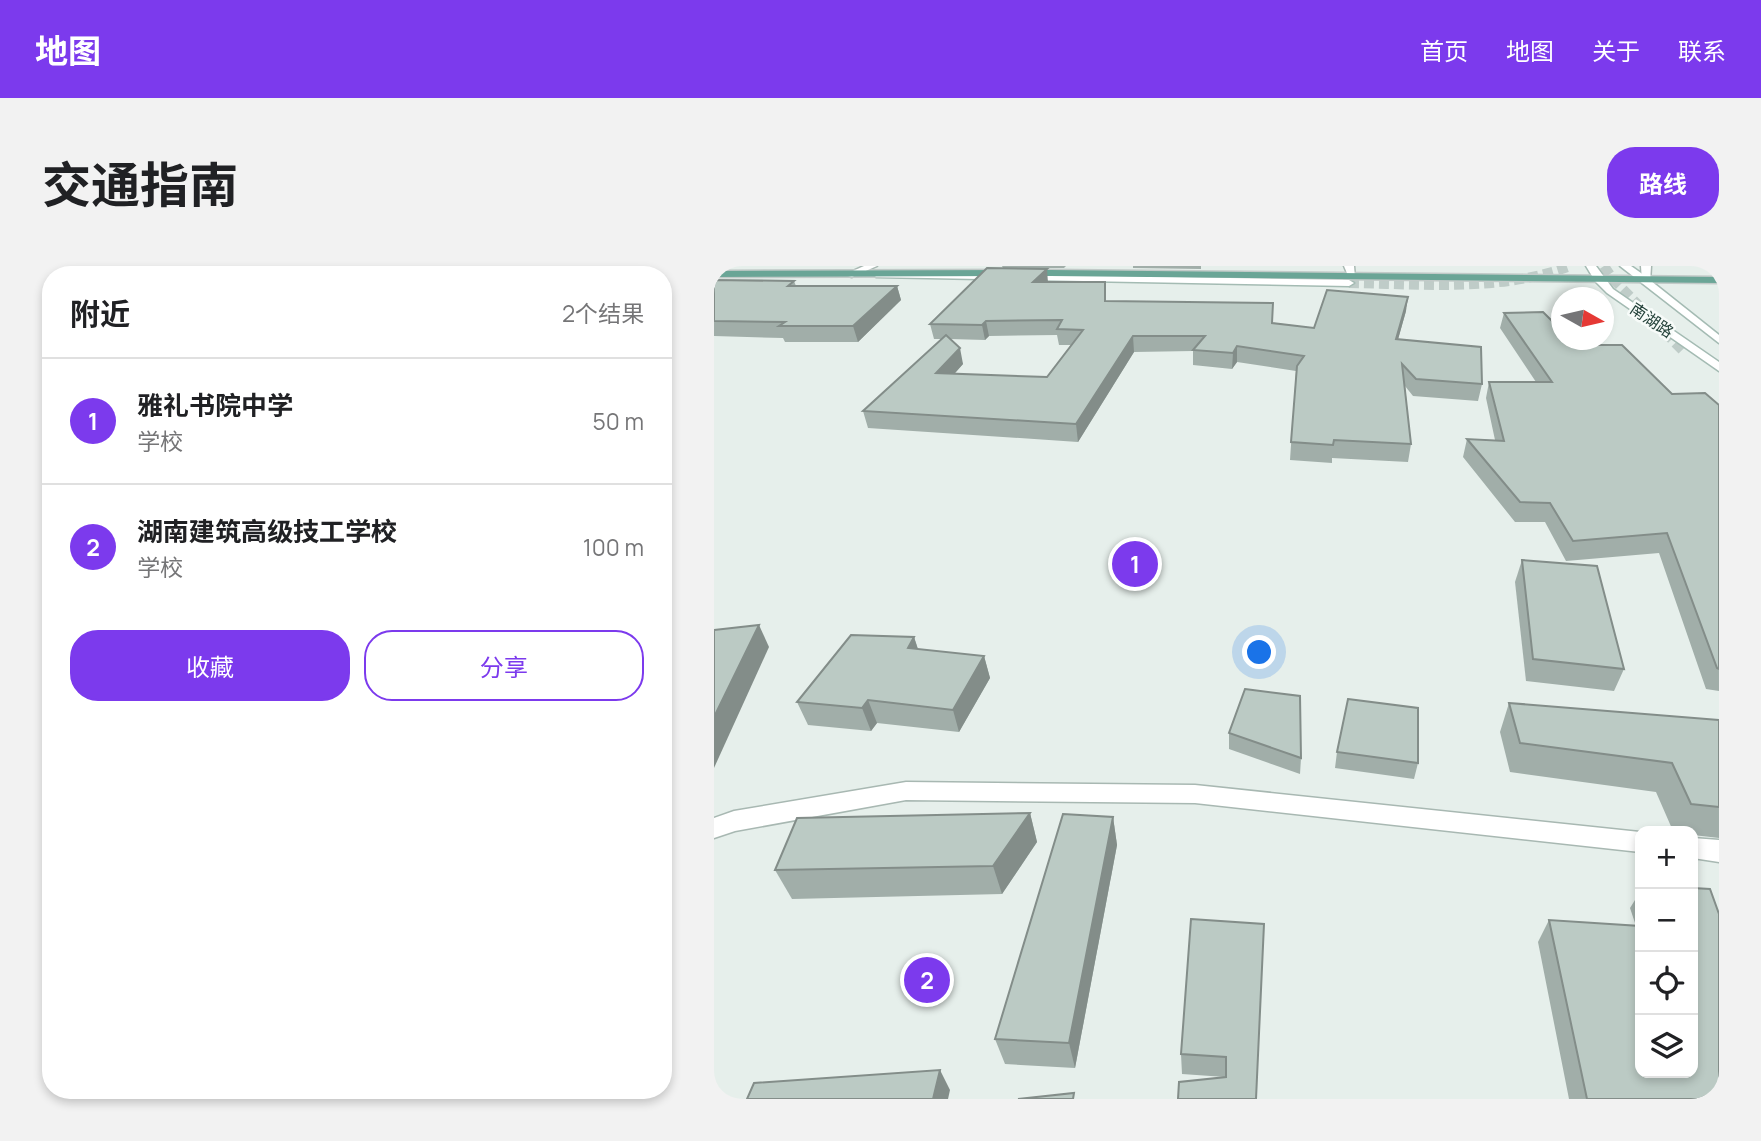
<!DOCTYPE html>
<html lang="zh">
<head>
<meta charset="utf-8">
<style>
	:root { --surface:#fff; --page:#f2f2f2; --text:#202124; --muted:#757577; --line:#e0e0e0; --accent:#7c3aed }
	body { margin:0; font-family:Manrope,"Noto Sans SC",sans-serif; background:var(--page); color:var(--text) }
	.controls { position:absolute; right:21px; bottom:21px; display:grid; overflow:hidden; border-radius:14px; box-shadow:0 4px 10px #0003 }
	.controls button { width:63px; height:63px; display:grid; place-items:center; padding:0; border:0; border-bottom:2px solid var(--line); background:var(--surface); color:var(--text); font:35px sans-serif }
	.compass { position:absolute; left:837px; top:21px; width:63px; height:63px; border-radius:50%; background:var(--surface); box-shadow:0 4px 10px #0003; rotate:98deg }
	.you { position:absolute; left:546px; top:387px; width:24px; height:24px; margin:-18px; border:5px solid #fff; border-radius:50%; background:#1a73e8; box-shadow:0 0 0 10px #1a73e833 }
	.badge { display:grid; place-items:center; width:46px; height:46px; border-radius:50%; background:var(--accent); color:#fff; font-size:23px; font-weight:700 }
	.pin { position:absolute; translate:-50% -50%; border:4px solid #fff; box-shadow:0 2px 7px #0006 }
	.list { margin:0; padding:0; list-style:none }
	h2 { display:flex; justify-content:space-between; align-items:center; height:91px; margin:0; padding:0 28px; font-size:30px }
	h2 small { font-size:23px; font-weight:400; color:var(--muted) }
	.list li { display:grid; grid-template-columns:46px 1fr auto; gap:21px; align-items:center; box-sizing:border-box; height:126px; padding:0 28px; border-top:2px solid var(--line) }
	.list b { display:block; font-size:26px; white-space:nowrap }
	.list p { margin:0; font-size:23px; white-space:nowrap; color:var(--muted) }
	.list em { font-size:23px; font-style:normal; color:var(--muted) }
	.actions { display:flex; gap:14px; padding:21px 28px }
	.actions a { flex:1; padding:16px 0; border:2px solid var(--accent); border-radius:28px; text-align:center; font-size:24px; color:var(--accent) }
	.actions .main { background:var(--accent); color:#fff }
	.icon { flex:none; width:38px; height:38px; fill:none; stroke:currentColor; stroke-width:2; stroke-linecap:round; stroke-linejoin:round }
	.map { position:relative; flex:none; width:1005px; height:833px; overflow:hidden; border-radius:28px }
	header { display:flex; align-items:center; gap:42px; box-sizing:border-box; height:98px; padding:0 35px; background:var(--accent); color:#fff }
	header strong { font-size:33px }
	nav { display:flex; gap:38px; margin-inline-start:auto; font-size:24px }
	.intro { display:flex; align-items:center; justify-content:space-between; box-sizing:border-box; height:168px; padding:0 42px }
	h1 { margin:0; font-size:49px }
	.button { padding:18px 32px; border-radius:28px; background:var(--accent); color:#fff; font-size:24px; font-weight:700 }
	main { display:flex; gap:42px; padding:0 42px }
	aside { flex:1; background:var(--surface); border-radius:28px; box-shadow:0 4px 10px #0003 }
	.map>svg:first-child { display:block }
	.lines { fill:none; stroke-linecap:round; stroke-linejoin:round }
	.secondary-tunnel { stroke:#bfccc8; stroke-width:10; stroke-dasharray:10 5; stroke-linecap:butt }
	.street-casing { stroke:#a8b8b2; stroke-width:3 }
	.secondary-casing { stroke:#a4bbb3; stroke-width:3 }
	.primary-casing { stroke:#c2cac8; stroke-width:3 }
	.street { fill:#fff; fill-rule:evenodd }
	.secondary { fill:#fff; fill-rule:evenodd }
	.primary { fill:#6aa596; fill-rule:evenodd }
	.wall { fill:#a1aea9; fill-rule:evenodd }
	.shaded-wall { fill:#838d89 }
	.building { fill:#bbcac4; stroke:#838d89; stroke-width:2 }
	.labels { text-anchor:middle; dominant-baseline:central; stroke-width:5; stroke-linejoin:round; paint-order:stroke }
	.far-street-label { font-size:16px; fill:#24423a; stroke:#f7fbf9 }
</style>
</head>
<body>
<header>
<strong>地图</strong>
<nav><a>首页</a><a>地图</a><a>关于</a><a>联系</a></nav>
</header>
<div class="intro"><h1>交通指南</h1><a class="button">路线</a></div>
<main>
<aside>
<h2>附近<small>2个结果</small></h2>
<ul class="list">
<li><span class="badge">1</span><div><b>雅礼书院中学</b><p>学校</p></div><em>50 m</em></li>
<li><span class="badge">2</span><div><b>湖南建筑高级技工学校</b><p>学校</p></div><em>100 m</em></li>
</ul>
<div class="actions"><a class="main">收藏</a><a>分享</a></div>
</aside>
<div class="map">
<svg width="1005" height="833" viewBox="0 0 1005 833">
	<rect width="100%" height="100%" fill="#e6efeb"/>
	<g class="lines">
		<!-- secondary-tunnel -->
		<g class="secondary-tunnel">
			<polyline points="890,0 899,13 971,87"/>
			<path d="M635 17C710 18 786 26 857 0"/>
		</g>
		<!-- street casing -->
		<g class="street-casing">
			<g id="street">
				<polygon points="150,0 163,0 138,11 130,9"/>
				<polygon points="630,0 640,0 641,12 635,12"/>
				<polygon points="927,0 937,0 936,17 928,15"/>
				<polygon points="192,516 481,519 926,566 926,586 481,537 192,534 21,565 0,572 0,552 20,545"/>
				<polygon points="979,572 1005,574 1005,596 979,592"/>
			</g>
		</g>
		<!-- secondary casing -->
		<g class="secondary-casing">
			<g id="secondary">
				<polygon points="872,0 882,0 899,23 1005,96 1005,105 893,27 881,15"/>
				<polygon points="906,0 917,0 927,7 1005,69 1005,77"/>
				<polygon points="165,6 635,14 640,17 635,20 162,11 160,9"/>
			</g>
		</g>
		<!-- primary casing -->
		<g class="primary-casing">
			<polygon id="primary" points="336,4 1005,11 1005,17 336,10 0,11 0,5"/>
		</g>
		<!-- street -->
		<use href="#street" class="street"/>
		<!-- secondary -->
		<use href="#secondary" class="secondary"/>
		<!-- primary -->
		<use href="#primary" class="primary"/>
	</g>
	<!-- wall -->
	<g class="wall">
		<polygon points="288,0 352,0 350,2 289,2"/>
		<polygon points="419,0 487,0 487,3 419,2"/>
		<polygon points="0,14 80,15 82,20 183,20 187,34 144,76 71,76 69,72 0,70"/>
		<path d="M334 16 392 35 600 62 692 45 684 73 768 118 764 135 699 130 691 120 697 178 694 196 618 192V197L576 194 582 105 523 96 518 103 479 99V85L420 86 364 176 154 162 149 145 228 73H220L216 58ZM343 69 345 79H357L333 111 240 108 249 98 236 73 271 74 275 70Z"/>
		<polygon points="790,47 863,79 958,128 1005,139 1005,425 992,423 945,287 852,295 831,256 801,256 749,191 753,173 781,174 772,132 775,116 822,116 786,62"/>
		<polygon points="808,294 910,403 900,425 812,415 801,316"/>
		<polygon points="200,371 204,383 270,390 276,412 245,466 163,457 157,465 94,459 83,436"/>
		<polygon points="795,437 1005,454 1005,572 979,569 979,565 959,565 942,526 796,506 786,466"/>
		<polygon points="515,467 587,492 586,508 515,483"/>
		<polygon points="623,486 704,497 700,513 621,502"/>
		<polygon points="316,547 323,576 288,628 78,633 61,604"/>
		<polygon points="399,551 403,579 361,802 291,798 281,773"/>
		<polygon points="926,626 926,807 1005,833 855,833 824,676 835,654 922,660 916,642"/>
		<polygon points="477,653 542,833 511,811 468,808 467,788"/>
	</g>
	<!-- shaded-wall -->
	<g class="shaded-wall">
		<polygon points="333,3 334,17 319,16"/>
		<polygon points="183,20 187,34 144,76 139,60"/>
		<polygon points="694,31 692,45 680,88 682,73"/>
		<polygon points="272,55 275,70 271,74 268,59"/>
		<polygon points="419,70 420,86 364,176 362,158"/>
		<polygon points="523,80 523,96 518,103 519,87"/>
		<polygon points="246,82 249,98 226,124 222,107"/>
		<polygon points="45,359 55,381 0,502 0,451"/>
		<polygon points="200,371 207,393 194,382"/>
		<polygon points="270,390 276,412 245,466 239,444"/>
		<polygon points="154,434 163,457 157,465 148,442"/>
		<polygon points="316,547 323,576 288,628 279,600"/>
		<polygon points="399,551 403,579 361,802 355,777"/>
		<polygon points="226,804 236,824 234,833 219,833"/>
	</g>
	<!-- building -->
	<g class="building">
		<polygon points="273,2 333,3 319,16 391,16 391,35 559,37 558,57 600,62 613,24 694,31 682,73 767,81 768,118 702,113 688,98 697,178 620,174 619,179 577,176 583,100 590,90 523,80 519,87 479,84 491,70 419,70 362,158 149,145 232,69 246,82 222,107 333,111 369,64 343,63 348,54 272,55 268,59 216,58"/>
		<polygon points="0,14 80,15 74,20 183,20 139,60 65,60 71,56 0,55"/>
		<polygon points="829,46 848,65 848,74 857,74 863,79 908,79 958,128 991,127 1005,139 1005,403 1003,402 953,267 859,275 836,237 806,236 753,173 790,175 775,116 838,116 790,47"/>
		<polygon points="808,294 883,300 910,403 819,393"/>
		<polygon points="45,359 0,451 0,364"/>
		<polygon points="137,369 200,371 194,382 270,390 239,444 154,434 148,442 83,436"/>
		<polygon points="531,423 586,430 587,492 515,467"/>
		<polygon points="634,433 704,442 704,497 623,486"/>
		<polygon points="795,437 1005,454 1005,541 977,538 958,497 806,477"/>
		<polygon points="316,547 279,600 61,604 83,552"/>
		<polygon points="349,548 399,551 355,777 281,773"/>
		<polygon points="979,622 996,623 1005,648 1005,833 873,833 835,654 926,660 926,807 979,807"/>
		<polygon points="477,653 550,658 542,833 464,833 465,816 512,811 512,791 467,788"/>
		<polygon points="226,804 219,833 33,833 40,817"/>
		<polygon points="360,827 359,833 304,833"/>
	</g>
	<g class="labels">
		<!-- far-street labels -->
		<g class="far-street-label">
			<text transform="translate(938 54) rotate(34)">南湖路</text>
		</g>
	</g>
</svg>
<div class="controls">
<button>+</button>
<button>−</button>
<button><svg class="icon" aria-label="locate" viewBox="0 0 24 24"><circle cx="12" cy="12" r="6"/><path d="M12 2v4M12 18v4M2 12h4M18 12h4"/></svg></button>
<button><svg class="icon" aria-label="layers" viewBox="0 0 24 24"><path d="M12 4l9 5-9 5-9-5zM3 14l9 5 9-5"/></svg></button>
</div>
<svg class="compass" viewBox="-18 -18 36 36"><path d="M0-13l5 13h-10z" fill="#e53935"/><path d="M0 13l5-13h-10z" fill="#757577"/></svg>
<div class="you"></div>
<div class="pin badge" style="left:421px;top:298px">1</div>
<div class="pin badge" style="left:213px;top:714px">2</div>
</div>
</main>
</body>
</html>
